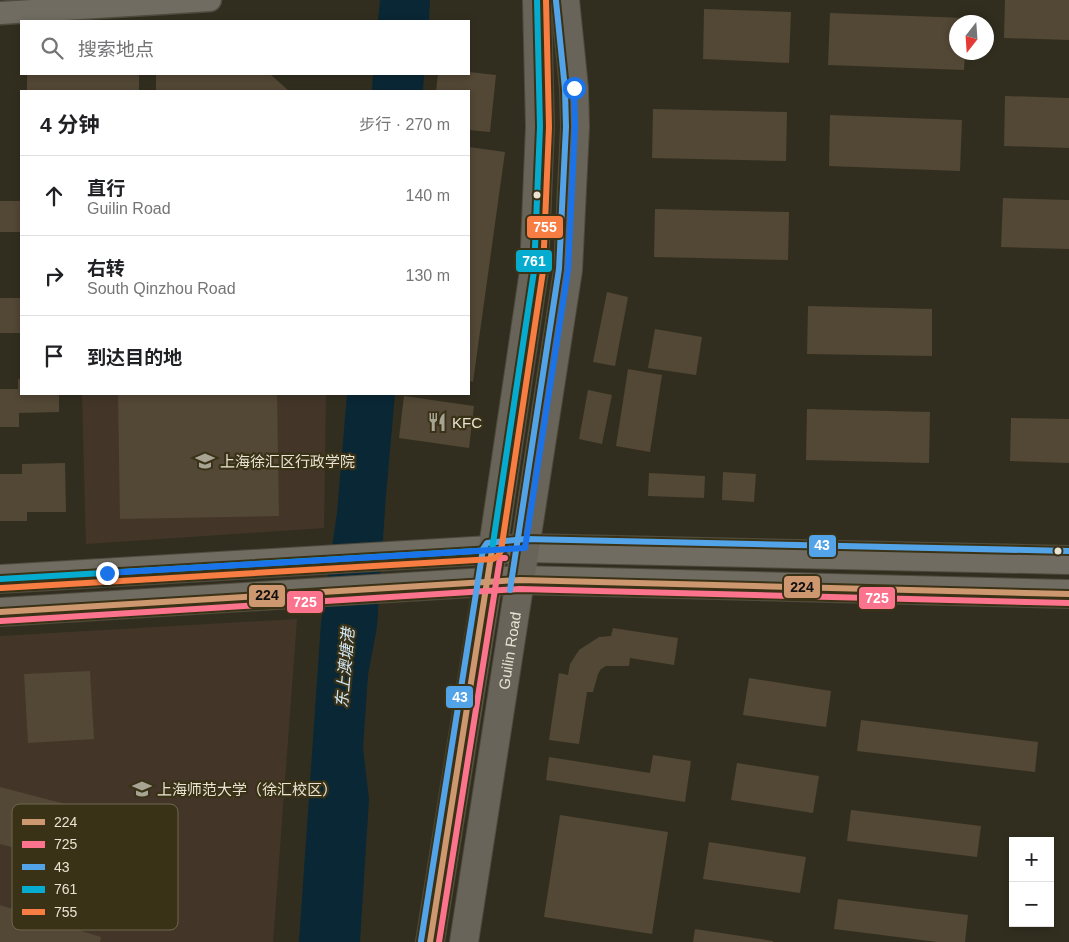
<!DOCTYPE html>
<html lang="zh">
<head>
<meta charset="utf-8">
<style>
	:root { --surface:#fff; --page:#f6f6f6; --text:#202124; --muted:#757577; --line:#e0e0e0 }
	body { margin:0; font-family:Helvetica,"Noto Sans SC",sans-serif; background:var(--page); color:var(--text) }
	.controls { position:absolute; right:15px; bottom:15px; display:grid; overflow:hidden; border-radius:0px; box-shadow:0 2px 8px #0003 }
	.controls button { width:45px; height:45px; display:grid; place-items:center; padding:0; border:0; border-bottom:1px solid var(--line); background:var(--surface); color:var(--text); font:25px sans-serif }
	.compass { position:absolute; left:949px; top:15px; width:45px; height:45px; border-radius:50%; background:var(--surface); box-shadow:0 2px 8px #0003; rotate:197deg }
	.stop { position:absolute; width:15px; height:15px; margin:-11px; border:4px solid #1a73e8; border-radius:50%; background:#fff }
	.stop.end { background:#1a73e8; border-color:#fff; box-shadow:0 1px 5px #0008 }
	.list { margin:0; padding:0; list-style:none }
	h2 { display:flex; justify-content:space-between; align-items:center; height:65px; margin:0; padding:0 20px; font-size:21px }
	h2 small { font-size:16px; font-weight:400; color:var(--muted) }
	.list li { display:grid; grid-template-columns:32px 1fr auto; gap:15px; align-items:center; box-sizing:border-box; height:80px; padding:0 20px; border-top:1px solid var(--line) }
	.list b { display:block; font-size:19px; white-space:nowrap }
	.list p { margin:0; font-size:16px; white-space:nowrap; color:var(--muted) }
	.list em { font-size:16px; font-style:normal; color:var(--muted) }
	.icon { flex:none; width:28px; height:28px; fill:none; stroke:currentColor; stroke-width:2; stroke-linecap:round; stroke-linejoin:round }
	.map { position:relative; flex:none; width:1069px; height:942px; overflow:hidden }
	.search { position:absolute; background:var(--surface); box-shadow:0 2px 8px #0003; left:20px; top:20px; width:450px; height:55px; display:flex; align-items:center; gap:12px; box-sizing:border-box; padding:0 18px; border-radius:0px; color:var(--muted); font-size:19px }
	.panel { position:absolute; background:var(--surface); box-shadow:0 2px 8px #0003; left:20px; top:90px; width:450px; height:305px; border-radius:0px }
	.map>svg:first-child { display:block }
	.education { fill:#433629 }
	.water { fill:#0a2735 }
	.building { fill:#534735 }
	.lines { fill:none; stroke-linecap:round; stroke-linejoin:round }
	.minor-casing { stroke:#4e4b3e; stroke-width:25 }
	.tertiary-casing { stroke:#4e4b3e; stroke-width:30 }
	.secondary-casing { stroke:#4e4b3e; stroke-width:30 }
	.minor { stroke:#706c61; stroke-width:22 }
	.tertiary { stroke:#706c61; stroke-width:28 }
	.secondary { stroke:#696459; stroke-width:28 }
	.bus-1-casing { stroke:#3a3217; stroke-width:10 }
	.bus-2-casing { stroke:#3a3217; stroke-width:10 }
	.bus-3-casing { stroke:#3a3217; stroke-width:10 }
	.bus-4-casing { stroke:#3a3217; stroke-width:10 }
	.bus-5-casing { stroke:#3a3217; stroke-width:10 }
	.bus-1 { stroke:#cd976f; stroke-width:6 }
	.bus-2 { stroke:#fc738d; stroke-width:6 }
	.bus-3 { stroke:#53a3e8; stroke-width:6 }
	.bus-4 { stroke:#06acd0; stroke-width:6 }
	.bus-5 { stroke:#f77d43; stroke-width:6 }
	.route { stroke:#1a73e8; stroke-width:6 }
	.bus-dot { fill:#e8e3d3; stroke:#3a3217; stroke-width:2 }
	.labels { text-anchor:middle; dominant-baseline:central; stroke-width:4.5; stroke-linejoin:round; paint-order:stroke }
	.poi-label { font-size:15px; fill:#e8e3d3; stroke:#3a3217; text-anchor:start }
	.street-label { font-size:15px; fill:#e8e3d3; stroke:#3a3217 }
	.water-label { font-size:16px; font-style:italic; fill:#d2e8f6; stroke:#3a3217 }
	.key { fill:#3a3217; stroke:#6e674f; stroke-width:1 }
	.key-label { font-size:14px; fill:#e8e3d3 }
	.line-badge { stroke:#3a3217; stroke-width:2 }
	.badge-label { font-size:14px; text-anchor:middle; font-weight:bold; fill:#fff }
	.pale-badge-label { font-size:14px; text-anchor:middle; font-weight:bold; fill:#111 }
</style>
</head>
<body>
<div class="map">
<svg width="1069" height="942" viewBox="0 0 1069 942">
	<rect width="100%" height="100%" fill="#322e1f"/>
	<!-- education -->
	<g class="education">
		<polygon points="82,394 326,394 324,528 86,544"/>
		<polygon points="297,619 273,942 0,942 0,636"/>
	</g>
	<!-- water -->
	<g class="water">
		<polygon points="380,0 430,0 429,21 378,21"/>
		<polygon points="373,74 424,74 423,91 372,91"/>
		<polygon points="347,394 395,394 386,495 377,627 368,675 363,748 369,799 360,942 299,942 321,623 337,513"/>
	</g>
	<!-- building -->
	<g class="building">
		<polygon points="1005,0 1069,0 1069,40 1004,38"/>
		<polygon points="704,9 791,12 789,63 703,59"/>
		<polygon points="830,13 966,18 966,22 956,22 956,52 965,52 964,70 828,65"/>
		<polygon points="469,72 496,75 490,132 469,130 469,91 436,91 438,74 469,74"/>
		<polygon points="139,74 139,91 27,91 27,75"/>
		<polygon points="156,74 270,74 289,91 156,91"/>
		<polygon points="1005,96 1069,98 1069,148 1004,146"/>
		<polygon points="653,109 787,112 786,161 652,158"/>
		<polygon points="830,115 962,120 960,171 829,166"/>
		<polygon points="469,147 505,152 473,382 469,381"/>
		<polygon points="1003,198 1069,200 1069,249 1001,247"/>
		<rect x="0" y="201" width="21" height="31"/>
		<polygon points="655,209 789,212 788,260 654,257"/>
		<polygon points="607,292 628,297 615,366 593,362"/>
		<rect x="0" y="298" width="21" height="35"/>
		<polygon points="808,306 932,309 932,356 807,354"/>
		<polygon points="655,329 702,337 696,375 648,368"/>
		<polygon points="628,369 662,375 650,452 616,446"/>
		<polygon points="18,379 21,379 21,394 59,394 59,412 19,413 19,427 0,427 0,389 18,389"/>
		<polygon points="588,390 612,395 602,444 579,439"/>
		<polygon points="118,394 277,394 279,516 120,519"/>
		<polygon points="404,396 474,406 469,448 399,438"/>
		<polygon points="807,409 930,412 929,463 806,460"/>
		<polygon points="1011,418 1069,419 1069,463 1010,461"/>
		<polygon points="65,463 66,512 27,512 27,521 0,521 0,474 22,474 22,464"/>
		<polygon points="723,472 756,474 754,502 722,500"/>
		<polygon points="649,473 705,476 704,498 648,496"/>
		<polygon points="613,628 678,638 674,665 630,658 629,666 606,666 601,669 598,674 593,692 587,692 579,744 549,740 559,673 568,675 570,664 579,650 599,637 611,636"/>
		<polygon points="90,671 94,739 28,743 24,674"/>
		<polygon points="749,678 831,691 826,727 743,715"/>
		<polygon points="861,720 1038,742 1035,772 857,751"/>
		<polygon points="653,755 691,761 685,802 546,780 549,757 650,773"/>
		<polygon points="737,763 819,776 813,813 731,800"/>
		<polygon points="0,787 161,829 147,883 0,844"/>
		<polygon points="851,810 981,826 977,857 847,841"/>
		<polygon points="560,815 668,832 652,934 544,917"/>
		<polygon points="709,842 806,857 800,893 703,879"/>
		<polygon points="838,899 968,915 965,942 937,942 834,929"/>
		<polygon points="0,905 101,937 100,942 0,942"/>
		<polygon points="695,929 773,941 773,942 693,942"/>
	</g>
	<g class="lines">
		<!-- minor casing -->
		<g class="minor-casing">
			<polyline id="minor" points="0,13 210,0"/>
		</g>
		<!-- tertiary casing -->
		<g class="tertiary-casing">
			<g id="tertiary">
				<polyline points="0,579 525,548 1069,560"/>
				<polyline points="0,612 520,580 1069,594"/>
			</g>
		</g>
		<!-- secondary casing -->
		<g class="secondary-casing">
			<g id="secondary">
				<polyline points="430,942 488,581 534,271 540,127 537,0"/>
				<path id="s1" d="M464 942 568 270 575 127 574 88 565 0"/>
			</g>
		</g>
		<!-- minor -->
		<use href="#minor" class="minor"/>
		<!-- tertiary -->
		<use href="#tertiary" class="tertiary"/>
		<!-- secondary -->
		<use href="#secondary" class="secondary"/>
		<!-- bus-1 casing -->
		<g class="bus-1-casing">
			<g id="bus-1">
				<polyline points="0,612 520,580 1069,594"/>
				<polyline points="430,942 492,550 504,549"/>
			</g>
		</g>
		<!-- bus-2 casing -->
		<g class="bus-2-casing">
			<g id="bus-2">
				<polyline points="1,621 520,589 1069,603"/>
				<polyline points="439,942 500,558 505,558"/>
			</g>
		</g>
		<!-- bus-3 casing -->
		<g class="bus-3-casing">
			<g id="bus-3">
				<polyline points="510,590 559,269 566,127 565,89 556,1"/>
				<polyline points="421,941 483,549 487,543 525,539 1069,551"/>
			</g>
		</g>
		<!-- bus-4 casing -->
		<g class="bus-4-casing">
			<polyline id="bus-4" points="0,579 492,550 534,271 540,127 537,0"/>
		</g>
		<!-- bus-5 casing -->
		<g class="bus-5-casing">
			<polyline id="bus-5" points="1,588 493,559 498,556 501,551 543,271 549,127 546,0"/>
		</g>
		<!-- bus-1 -->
		<use href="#bus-1" class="bus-1"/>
		<!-- bus-2 -->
		<use href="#bus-2" class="bus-2"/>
		<!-- bus-3 -->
		<use href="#bus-3" class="bus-3"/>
		<!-- bus-4 -->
		<use href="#bus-4" class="bus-4"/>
		<!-- bus-5 -->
		<use href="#bus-5" class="bus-5"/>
	</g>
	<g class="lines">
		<!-- route -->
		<polyline class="route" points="107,573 525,548 568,270 575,126 574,88"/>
	</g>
	<!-- icons -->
	<defs>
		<g id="restaurant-bare" transform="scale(1.5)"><path d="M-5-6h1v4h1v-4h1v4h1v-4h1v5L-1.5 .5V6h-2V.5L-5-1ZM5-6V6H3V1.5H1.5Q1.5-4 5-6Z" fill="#a8a494" stroke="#3a3217" stroke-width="2.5" paint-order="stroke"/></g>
		<g id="school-bare" transform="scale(1.5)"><path d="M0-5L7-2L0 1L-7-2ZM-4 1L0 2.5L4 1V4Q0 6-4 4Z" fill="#a8a494" stroke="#3a3217" stroke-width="2.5" paint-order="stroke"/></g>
		<g id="university-bare" transform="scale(1.5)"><path d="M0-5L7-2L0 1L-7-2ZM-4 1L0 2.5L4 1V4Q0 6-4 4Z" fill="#a8a494" stroke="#3a3217" stroke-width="2.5" paint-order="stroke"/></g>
	</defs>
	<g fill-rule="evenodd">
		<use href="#restaurant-bare" x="437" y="422"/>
		<use href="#school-bare" x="205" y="461"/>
		<use href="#university-bare" x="142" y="789"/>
	</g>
	<!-- markers -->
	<g class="bus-dot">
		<circle cx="537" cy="195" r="4.5"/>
		<circle cx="1058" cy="551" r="4.5"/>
	</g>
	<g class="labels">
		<!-- poi labels -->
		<g class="poi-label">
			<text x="452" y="422">KFC</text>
			<text x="220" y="461">上海徐汇区行政学院</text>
			<text x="157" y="789">上海师范大学（徐汇校区）</text>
		</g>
		<!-- street labels -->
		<g class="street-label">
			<text stroke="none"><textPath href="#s1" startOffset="295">Guilin Road</textPath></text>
		</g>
		<!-- water labels -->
		<g class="water-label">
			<text transform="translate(345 668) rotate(-85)">东上澳塘港</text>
		</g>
	</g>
	<!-- legend -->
	<rect x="12" y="804" width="166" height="126" rx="8" class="key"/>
	<rect x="22" y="819" width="23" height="6" fill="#cd976f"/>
	<rect x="22" y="841" width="23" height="7" fill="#fc738d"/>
	<rect x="22" y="864" width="23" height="6" fill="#53a3e8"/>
	<rect x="22" y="886" width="23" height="7" fill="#06acd0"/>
	<rect x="22" y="909" width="23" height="6" fill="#f77d43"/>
	<g class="key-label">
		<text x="54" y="827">224</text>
		<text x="54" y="849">725</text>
		<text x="54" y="872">43</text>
		<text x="54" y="894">761</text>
		<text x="54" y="917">755</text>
	</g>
	<g class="line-badge">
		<rect x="526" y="215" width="38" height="24" rx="5" fill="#f77d43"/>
		<rect x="515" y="249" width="38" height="24" rx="5" fill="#06acd0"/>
		<rect x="808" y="534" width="29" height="24" rx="5" fill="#53a3e8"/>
		<rect x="783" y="575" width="38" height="24" rx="5" fill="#cd976f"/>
		<rect x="248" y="584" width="38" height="24" rx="5" fill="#cd976f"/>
		<rect x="858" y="586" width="38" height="24" rx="5" fill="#fc738d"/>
		<rect x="286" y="590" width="38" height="24" rx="5" fill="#fc738d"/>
		<rect x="445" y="685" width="29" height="24" rx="5" fill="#53a3e8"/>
	</g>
	<g class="badge-label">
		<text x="545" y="232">755</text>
		<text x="534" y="266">761</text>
		<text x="822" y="550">43</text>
		<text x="877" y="603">725</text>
		<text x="305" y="607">725</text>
		<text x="460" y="702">43</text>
	</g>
	<g class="pale-badge-label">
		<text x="802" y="592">224</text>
		<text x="267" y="600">224</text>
	</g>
</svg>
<div class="controls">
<button>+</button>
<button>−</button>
</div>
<svg class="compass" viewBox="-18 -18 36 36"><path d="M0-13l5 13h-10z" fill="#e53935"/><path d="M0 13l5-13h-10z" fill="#757577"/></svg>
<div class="stop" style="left:574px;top:88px"></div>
<div class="stop end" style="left:107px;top:573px"></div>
<div class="search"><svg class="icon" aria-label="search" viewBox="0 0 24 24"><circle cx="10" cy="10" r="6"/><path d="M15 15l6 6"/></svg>搜索地点</div>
<section class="panel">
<h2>4 分钟<small>步行 · 270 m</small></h2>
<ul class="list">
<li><svg class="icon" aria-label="ahead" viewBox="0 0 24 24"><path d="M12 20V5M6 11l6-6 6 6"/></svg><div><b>直行</b><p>Guilin Road</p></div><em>140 m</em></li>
<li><svg class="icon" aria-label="right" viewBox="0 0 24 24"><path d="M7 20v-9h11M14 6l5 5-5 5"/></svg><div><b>右转</b><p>South Qinzhou Road</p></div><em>130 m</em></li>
<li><svg class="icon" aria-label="arrive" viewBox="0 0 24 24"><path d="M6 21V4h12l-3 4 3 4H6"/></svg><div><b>到达目的地</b></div></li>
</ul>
</section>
</div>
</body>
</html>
